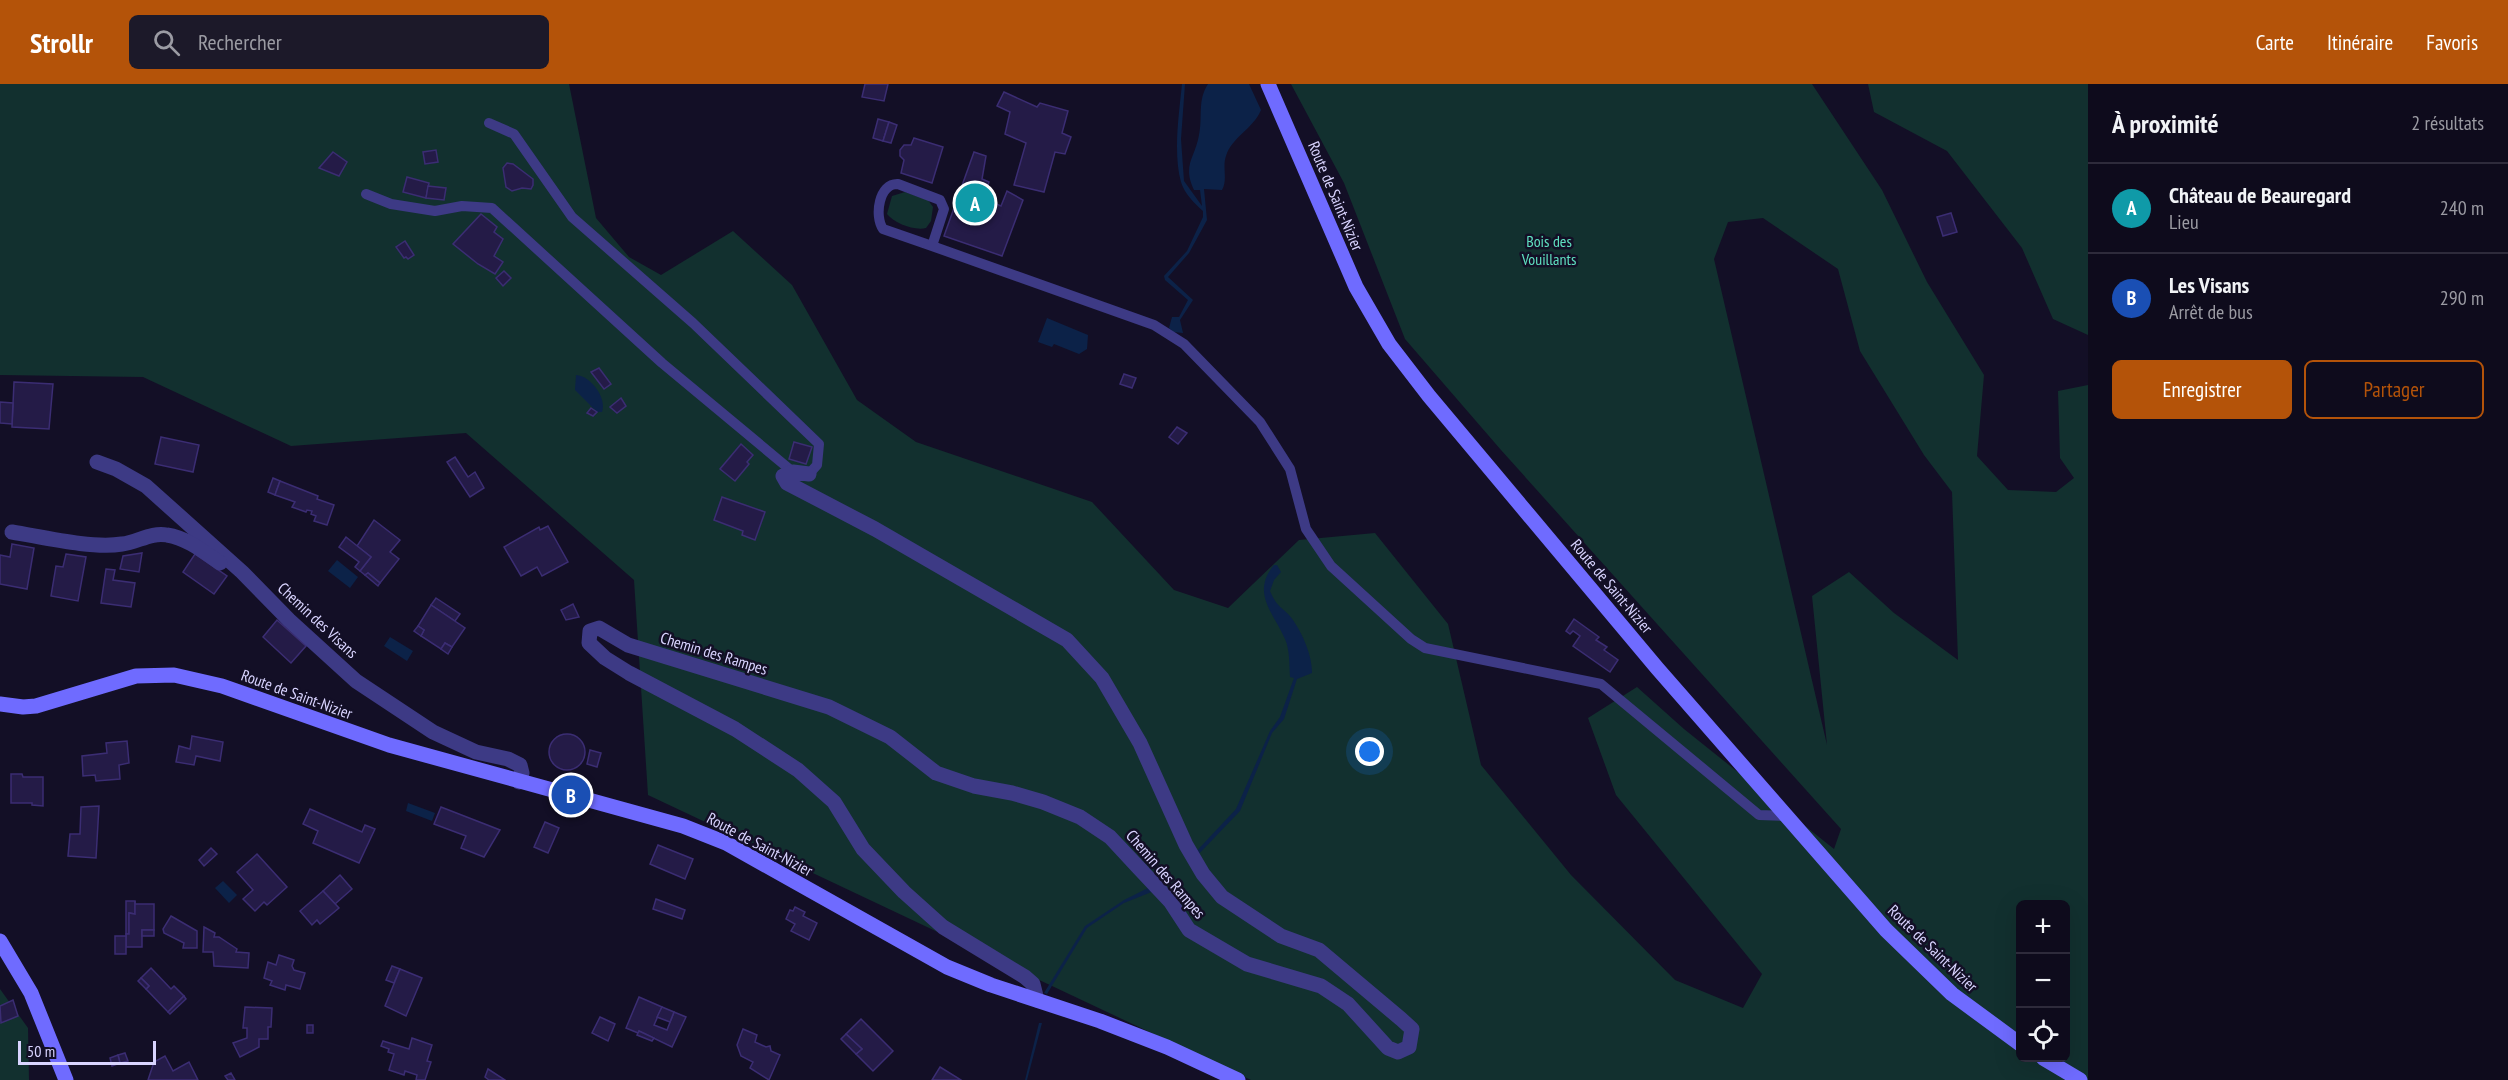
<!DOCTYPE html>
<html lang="fr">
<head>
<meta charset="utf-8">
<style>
	:root { --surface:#0e0b1c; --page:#1c1929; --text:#f1f3f6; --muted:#9b9ba3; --line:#2e2b3b; --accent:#b45309 }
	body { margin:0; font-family:"PT Sans Narrow",sans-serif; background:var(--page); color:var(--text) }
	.controls { position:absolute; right:18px; bottom:18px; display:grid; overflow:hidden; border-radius:9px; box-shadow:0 6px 24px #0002 }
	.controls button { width:54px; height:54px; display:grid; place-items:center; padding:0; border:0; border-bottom:2px solid var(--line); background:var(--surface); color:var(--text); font:30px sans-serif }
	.scale { position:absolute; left:18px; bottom:15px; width:138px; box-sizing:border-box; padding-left:6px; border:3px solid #d9d4ff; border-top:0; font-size:16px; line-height:21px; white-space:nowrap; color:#d9d4ff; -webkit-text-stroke:4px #130f26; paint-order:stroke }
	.you { position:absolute; left:1370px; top:668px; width:21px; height:21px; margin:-15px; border:4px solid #fff; border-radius:50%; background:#1a73e8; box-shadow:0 0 0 9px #1a73e833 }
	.badge { display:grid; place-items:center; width:39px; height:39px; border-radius:50%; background:var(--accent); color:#fff; font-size:20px; font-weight:700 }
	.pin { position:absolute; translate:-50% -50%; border:3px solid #fff; box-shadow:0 2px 6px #0006 }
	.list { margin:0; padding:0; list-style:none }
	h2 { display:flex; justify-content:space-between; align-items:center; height:78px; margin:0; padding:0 24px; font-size:26px }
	h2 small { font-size:20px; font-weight:400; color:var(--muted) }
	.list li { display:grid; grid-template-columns:39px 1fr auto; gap:18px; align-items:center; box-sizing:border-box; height:90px; padding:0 24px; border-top:2px solid var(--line) }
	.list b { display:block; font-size:22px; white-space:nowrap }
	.list p { margin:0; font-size:20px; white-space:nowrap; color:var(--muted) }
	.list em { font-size:20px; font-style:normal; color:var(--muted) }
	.actions { display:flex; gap:12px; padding:18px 24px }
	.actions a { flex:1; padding:14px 0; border:2px solid var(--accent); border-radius:9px; text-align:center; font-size:21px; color:var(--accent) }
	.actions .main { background:var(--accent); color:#fff }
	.icon { flex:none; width:33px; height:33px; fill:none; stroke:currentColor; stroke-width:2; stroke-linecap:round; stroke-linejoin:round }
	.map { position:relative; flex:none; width:2088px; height:996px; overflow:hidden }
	header { display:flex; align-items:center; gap:36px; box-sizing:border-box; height:84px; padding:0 30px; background:var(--accent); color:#fff }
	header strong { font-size:28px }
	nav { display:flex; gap:33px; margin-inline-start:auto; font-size:21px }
	.search { width:420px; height:54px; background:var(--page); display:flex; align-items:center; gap:15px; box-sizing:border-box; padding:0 21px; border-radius:9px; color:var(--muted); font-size:22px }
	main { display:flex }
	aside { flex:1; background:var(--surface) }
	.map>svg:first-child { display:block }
	.green { fill:#12302f; fill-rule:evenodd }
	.water { fill:#0c2248 }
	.building { fill:#241b47; stroke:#3b2d73; stroke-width:1.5 }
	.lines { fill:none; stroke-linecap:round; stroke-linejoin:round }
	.service { stroke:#3d3a85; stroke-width:10 }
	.minor { stroke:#3d3a85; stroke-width:15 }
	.secondary { stroke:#6f6bff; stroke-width:15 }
	.labels { text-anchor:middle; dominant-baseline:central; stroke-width:5; stroke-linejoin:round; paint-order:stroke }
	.street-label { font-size:16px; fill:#d9d4ff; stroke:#130f26 }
	.park-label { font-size:16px; fill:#5fe0c0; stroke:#130f26 }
</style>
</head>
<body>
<header>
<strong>Strollr</strong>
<div class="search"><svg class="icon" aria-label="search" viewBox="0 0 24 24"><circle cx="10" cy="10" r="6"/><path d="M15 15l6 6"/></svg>Rechercher</div>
<nav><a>Carte</a><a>Itinéraire</a><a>Favoris</a></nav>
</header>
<main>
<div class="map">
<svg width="2088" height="996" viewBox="0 0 2088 996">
	<rect width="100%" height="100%" fill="#130f26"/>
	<!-- green -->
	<g class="green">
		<path d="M0 0H569L596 134 629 173 661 191 733 147 792 201 857 316 916 358 1092 418 1174 506 1228 524 1299 456 1375 449 1448 540 1481 681 1571 791 1675 896 1743 924 1762 890 1616 711 1588 634 1637 603 1684 645 1834 765 1841 745 1501 366 1405 255 1344 99 1291 0H1812L1882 106 1927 198 1984 291 1977 372 2008 406 2056 408 2074 394 2060 374 2058 307 2088 301V996H1251L648 711 634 496 466 349 291 362 143 293 0 291ZM1763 134 1838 185 1860 267 1924 371 1952 408 1958 576 1894 529 1849 488 1812 512 1827 661 1714 175 1728 138ZM2020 820H2066V974H2020Z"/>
		<polygon points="1868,0 2088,0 2088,251 2053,235 2022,164 1947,67 1874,28"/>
		<path d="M905 108 928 116 933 123 931 137 926 144C914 147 894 139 887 130L892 112Z"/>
		<polygon points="0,905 28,944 29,996 0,996"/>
	</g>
	<!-- water -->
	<g class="water">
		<path d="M1182 0H1185L1181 55 1184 97 1202 122 1200 106H1194C1182 81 1195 74 1199 51 1203 33 1197 17 1208 0H1249L1261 26C1253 45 1232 53 1226 72 1222 83 1228 96 1222 106L1204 105 1207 136 1189 169 1168 193 1193 216 1180 236 1183 249 1173 248 1169 244 1172 233H1179L1188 216 1165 196 1164 192 1187 167 1203 133V127C1195 120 1184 109 1181 98 1173 69 1179 30 1182 0Z"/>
		<polygon points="1047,234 1088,251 1087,265 1079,270 1054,260 1052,263 1038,258"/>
		<path d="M576 291C591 292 607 314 602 328H597L575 306Z"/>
		<polygon points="337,476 358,493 350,504 328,487"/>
		<path d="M1274 481H1277L1281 488 1274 496 1270 507C1278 526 1284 523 1293 536 1303 551 1312 571 1312 589L1297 595 1284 635 1272 649 1240 727 1194 775 1192 772 1236 725 1270 647 1280 633 1294 594 1290 593C1289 581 1290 566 1285 555 1273 528 1251 509 1274 481Z"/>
		<polygon points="390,553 413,567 407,577 384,562"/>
		<polygon points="408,719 435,729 432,737 406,727"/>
		<polygon points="223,797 237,811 229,819 215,804"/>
		<polygon points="1150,803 1154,807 1124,819 1087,844 1047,910 1044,909 1085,842 1124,816"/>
		<polygon points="1039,939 1042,939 1027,996 1025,996"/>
	</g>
	<!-- building -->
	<g class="building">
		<polygon points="865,0 888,0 884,17 862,13"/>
		<polygon points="1004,8 1037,23 1040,19 1068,27 1062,49 1071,53 1065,70 1055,68 1044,108 1014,101 1026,59 1005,50 1010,28 997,22"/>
		<polygon points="878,35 889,38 883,57 873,54"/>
		<polygon points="889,38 897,41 891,59 883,57"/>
		<polygon points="914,54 943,63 932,99 901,89 904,76 900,72 900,66 904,61 911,61"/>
		<polygon points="436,66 438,78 425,80 423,68"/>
		<polygon points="333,68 347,78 339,92 319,84"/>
		<polygon points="974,68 986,72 982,95 989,98 984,115 1001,122 1007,107 1023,116 1002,172 944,152"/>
		<polygon points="507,79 513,80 533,95 533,101 531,105 522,104 512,107 506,103 503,84"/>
		<polygon points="407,93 429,99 426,114 403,108"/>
		<polygon points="428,102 446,104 444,116 426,114"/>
		<polygon points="1951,129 1957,148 1943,152 1937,133"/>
		<polygon points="481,130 497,143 494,148 503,155 494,172 503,178 495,190 478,180 453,160"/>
		<polygon points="405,157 414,171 408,175 406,173 404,174 396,163"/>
		<polygon points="504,187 511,194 503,202 496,194"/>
		<polygon points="599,284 611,300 604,305 591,288"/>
		<polygon points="1124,290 1136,294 1132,304 1120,300"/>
		<polygon points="14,298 53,300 49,345 12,343"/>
		<polygon points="621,314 626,322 617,329 610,323"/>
		<polygon points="0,318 13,319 12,340 0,339"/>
		<polygon points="591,324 597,328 593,332 587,329"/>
		<polygon points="1177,343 1187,349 1178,360 1169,353"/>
		<polygon points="161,353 199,361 193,388 155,380"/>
		<polygon points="794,358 812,363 806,380 789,375"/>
		<polygon points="741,360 753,371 747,378 749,380 735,397 720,385"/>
		<polygon points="455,373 468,393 475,388 484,404 470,413 447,378"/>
		<polygon points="273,394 280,397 275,411 268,408"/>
		<polygon points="280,397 318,412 317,415 334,421 327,441 314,437 316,432 311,430 312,427 307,426 306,428 292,423 295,418 275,411"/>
		<polygon points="722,413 765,428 755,456 742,451 743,447 714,436"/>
		<polygon points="374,436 400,456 390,468 399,475 380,499 368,489 365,491 360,487 371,473 357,462"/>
		<polygon points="548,442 568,478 542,492 537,483 521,492 504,463 539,443 540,446"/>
		<polygon points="346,453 371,473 360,487 355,483 359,478 339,463"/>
		<polygon points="12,460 34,464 27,505 0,500 0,471 10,473"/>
		<polygon points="142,469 139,488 120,485 123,472"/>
		<polygon points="66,470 86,473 78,517 51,512 56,482 63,483"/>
		<polygon points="195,470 227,492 214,510 183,488"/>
		<polygon points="106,485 115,486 113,496 135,499 131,523 101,519"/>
		<polygon points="368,489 380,499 378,502 365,491"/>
		<polygon points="436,514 460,530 455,537 431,521"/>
		<polygon points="573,520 579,533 566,536 561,526"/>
		<polygon points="431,521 465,544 452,563 445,559 441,565 421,552 424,546 418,542"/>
		<polygon points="1574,535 1599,553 1596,556 1607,563 1604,566 1618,576 1610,588 1573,562 1580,552 1573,547 1570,550 1566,547"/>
		<polygon points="277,536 306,562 291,579 263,553"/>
		<polygon points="418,542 424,546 421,552 414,547"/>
		<polygon points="445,559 452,563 448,570 441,565"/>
		<circle cx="567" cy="668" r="18"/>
		<polygon points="192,652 223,658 220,677 196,672 194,681 176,678 179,662 190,665"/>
		<polygon points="127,657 129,679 119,681 120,695 96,697 95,691 83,692 82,672 107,669 106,659"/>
		<polygon points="590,666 601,669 597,683 587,680"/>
		<polygon points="11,690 22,690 23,693 43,693 43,722 32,721 32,719 11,719"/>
		<polygon points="99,722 96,774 68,772 70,750 80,750 81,723"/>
		<polygon points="441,723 500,746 484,773 461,764 466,752 434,740"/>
		<polygon points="310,725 362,748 365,741 375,745 359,779 313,759 318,747 303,740"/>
		<polygon points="545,738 559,744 548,769 534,763"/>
		<polygon points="658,761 693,775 685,795 650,780"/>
		<polygon points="211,764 217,770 204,782 199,776"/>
		<polygon points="257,770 287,803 267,821 264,818 255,827 243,815 253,806 237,788"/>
		<polygon points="340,791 352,805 335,820 323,807"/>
		<polygon points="323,807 339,824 320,840 317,836 312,841 300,827"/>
		<polygon points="656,815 685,826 682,835 653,825"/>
		<polygon points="126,817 135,817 135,830 129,829 129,850 126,850"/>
		<polygon points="135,817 135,820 154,820 154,846 142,846 142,863 126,863 126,850 129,850 129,829 135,830"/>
		<polygon points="795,823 805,828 803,832 817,839 809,856 791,847 795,840 786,835 790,826 793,827"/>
		<polygon points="171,832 197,847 197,864 183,864 184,859 164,849 163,845"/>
		<polygon points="204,843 215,849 214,853 219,853 237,865 236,868 249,869 248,884 214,882 213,868 203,868"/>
		<rect x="142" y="846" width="12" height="6"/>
		<rect x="115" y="852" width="11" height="18"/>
		<polygon points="279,871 294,876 292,882 294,886 305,889 300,905 286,901 285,906 270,901 272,897 264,894 268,878 276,881"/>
		<polygon points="392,882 400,885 394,899 386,896"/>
		<polygon points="151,884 171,905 174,902 184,912 168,928 146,905 149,902 141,894"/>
		<polygon points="400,885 422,894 406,932 385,922"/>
		<polygon points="141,894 149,902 146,905 138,897"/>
		<polygon points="184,912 186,915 170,930 168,928"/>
		<polygon points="639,913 662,923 654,941 667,946 674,928 686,933 672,963 639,947 638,949 626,944"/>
		<polygon points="13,916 18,932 1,939 0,922"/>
		<polygon points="245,923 272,924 271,943 268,943 268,955 259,955 259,963 240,973 233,959 247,954 247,944 243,944"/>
		<polygon points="662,923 674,928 670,938 657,933"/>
		<polygon points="600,933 615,940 608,957 592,949"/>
		<polygon points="861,935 893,967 873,987 856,970 862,965 846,950"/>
		<rect x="307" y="941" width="6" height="8"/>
		<polygon points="743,945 757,951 755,958 766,963 770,962 771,967 780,971 769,996 750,984 753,978 741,972 737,961"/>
		<polygon points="639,947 654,954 652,957 637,951"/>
		<polygon points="846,950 862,965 856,970 841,955"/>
		<polygon points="412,954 432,961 427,977 431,978 425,996 416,996 417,991 405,987 404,991 389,986 394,970 388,968 389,965 381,962 383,957 409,965"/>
		<polygon points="125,969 128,977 120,979 118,971"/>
		<polygon points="118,971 120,979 112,982 110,974"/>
		<polygon points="165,972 173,987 189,978 198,996 148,996 154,978"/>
		<polygon points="940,983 961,996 932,996"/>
		<polygon points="488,985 505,996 489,996 485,993"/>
		<polygon points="231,989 235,996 228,996 225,992"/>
	</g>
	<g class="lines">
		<!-- service -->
		<g class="service">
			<polyline points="489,39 514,50 572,133 693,239 819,360 817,381 809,390"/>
			<polyline points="366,110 391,120 435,127 462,122 492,124 662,279 793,388"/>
			<path d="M932 162 883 145C874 132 879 99 898 100L940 116 944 125 932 162 1154 241 1184 260 1260 338 1290 385 1306 445 1331 482 1411 555 1425 564 1601 600 1759 731 1786 732"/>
		</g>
		<!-- minor -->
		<g class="minor">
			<polyline points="97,378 116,385 146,402 242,488 289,536 356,597 433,648 476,668 508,675 520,681 522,689 519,698"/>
			<polyline points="809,390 793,388 783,392 787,399 875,445 1067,556 1102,594 1140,659 1186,761 1203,790 1222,813 1281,852 1319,866 1401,935 1412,945 1409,963 1398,968 1388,964 1348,920 1321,902 1247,880 1189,846 1170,817 1138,783 1110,753 1080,733 1043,718 1012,709 974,702 936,689 890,653 829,623 628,561 599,544 590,547 589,559 605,574 629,589 735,645 798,686 834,718 863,765 904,808 943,843 1025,893 1033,900 1037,916"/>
			<path d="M12 448C43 453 92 465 122 460 138 458 151 448 167 451 187 454 204 468 220 479"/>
		</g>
		<!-- secondary -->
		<g class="secondary">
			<polyline points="1268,0 1356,203 1389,260 1429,312 1657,584 1886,846 1952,910 2020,960"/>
			<polyline points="0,620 23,623 36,622 136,592 174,591 222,602 389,661 683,742 726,759 947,883 991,901 1100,937 1167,963 1238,996"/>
			<polyline points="0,857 31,909 66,996"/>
			<polyline points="2043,974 2080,996"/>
		</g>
	</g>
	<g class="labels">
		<!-- street labels -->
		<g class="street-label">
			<text transform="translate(1336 112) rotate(67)">Route de Saint-Nizier</text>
			<text transform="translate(1612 502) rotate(50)">Route de Saint-Nizier</text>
			<text transform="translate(318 536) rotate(43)">Chemin des Visans</text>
			<text transform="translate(714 569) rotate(17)">Chemin des Rampes</text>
			<text transform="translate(297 610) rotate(20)">Route de Saint-Nizier</text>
			<text transform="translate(760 760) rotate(28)">Route de Saint-Nizier</text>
			<text transform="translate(1166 790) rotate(49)">Chemin des Rampes</text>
			<text transform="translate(1933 864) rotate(44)">Route de Saint-Nizier</text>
		</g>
		<!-- park labels -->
		<g class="park-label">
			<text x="1549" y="157">Bois des<tspan x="1549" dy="18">Vouillants</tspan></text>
		</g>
	</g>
</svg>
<div class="controls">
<button>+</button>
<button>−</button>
<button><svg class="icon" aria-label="locate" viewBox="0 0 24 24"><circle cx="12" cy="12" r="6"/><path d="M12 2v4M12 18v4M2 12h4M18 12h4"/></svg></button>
</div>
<div class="scale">50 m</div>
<div class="you"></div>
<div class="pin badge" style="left:975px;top:119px;background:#0f9aa8">A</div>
<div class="pin badge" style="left:571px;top:711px;background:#1a4fb4">B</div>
</div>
<aside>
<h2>À proximité<small>2 résultats</small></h2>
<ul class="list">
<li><span class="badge" style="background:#0f9aa8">A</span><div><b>Château de Beauregard</b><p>Lieu</p></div><em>240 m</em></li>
<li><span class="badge" style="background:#1a4fb4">B</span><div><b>Les Visans</b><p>Arrêt de bus</p></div><em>290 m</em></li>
</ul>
<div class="actions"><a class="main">Enregistrer</a><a>Partager</a></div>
</aside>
</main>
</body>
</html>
